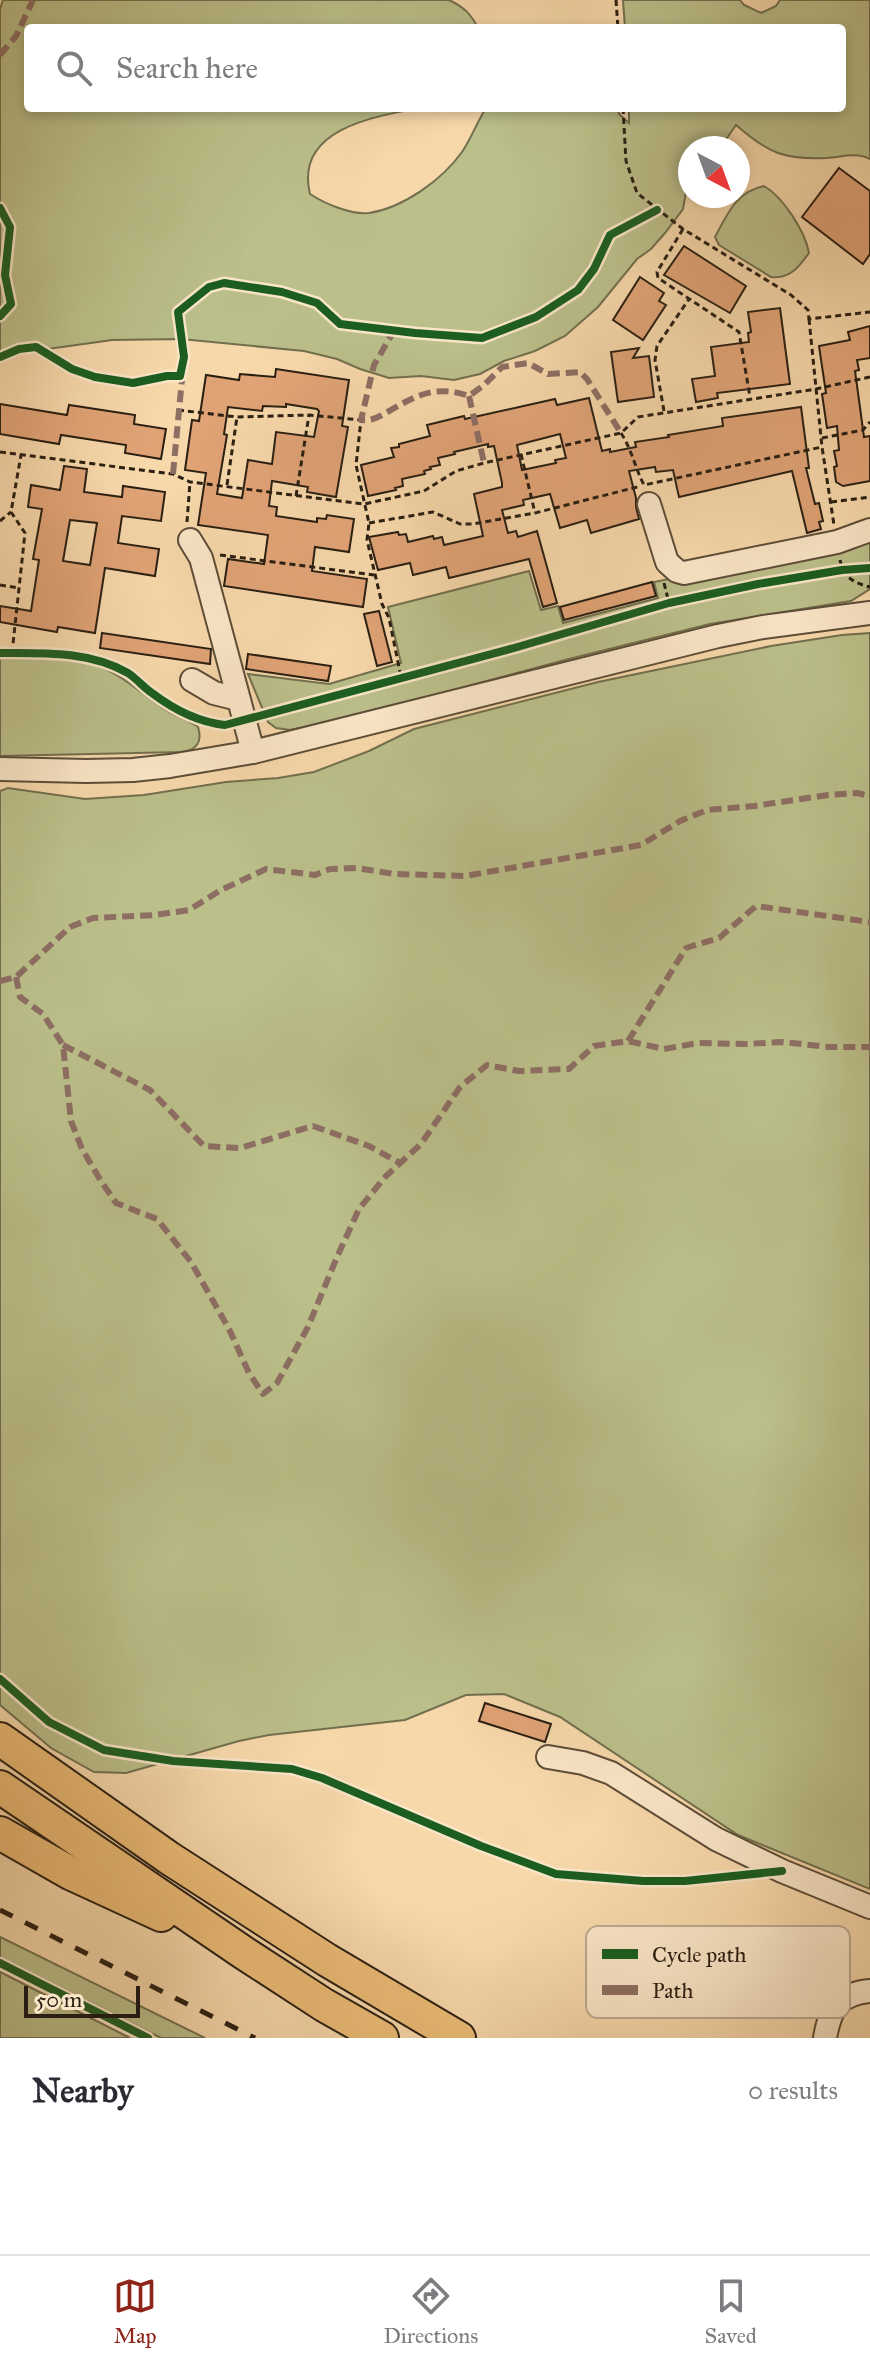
<!DOCTYPE html>
<html lang="en">
<head>
<meta charset="utf-8">
<style>
	:root { --surface:#fff; --page:#f7f7f7; --text:#2b2b33; --muted:#7c7c81; --line:#e1e1e2; --accent:#8f2418 }
	body { margin:0; font-family:"IM FELL Great Primer",serif; background:var(--page); color:var(--text) }
	.compass { position:absolute; left:678px; top:136px; width:72px; height:72px; border-radius:50%; background:var(--surface); box-shadow:0 4px 12px #0003; rotate:139deg }
	.scale { position:absolute; left:24px; bottom:20px; width:116px; box-sizing:border-box; padding-left:8px; border:4px solid #2a1f12; border-top:0; font-size:22px; line-height:28px; white-space:nowrap; color:#2a1f12; -webkit-text-stroke:6px #fae6c8; paint-order:stroke }
	.list { margin:0; padding:0; list-style:none }
	h2 { display:flex; justify-content:space-between; align-items:center; height:104px; margin:0; padding:0 32px; font-size:34px }
	h2 small { font-size:26px; font-weight:400; color:var(--muted) }
	.icon { flex:none; width:44px; height:44px; fill:none; stroke:currentColor; stroke-width:2; stroke-linecap:round; stroke-linejoin:round }
	.map { position:relative; flex:none; width:870px; height:2038px; overflow:hidden }
	.search { position:absolute; background:var(--surface); box-shadow:0 4px 12px #0003; left:24px; right:24px; top:24px; height:88px; display:flex; align-items:center; gap:20px; box-sizing:border-box; padding:0 28px; border-radius:8px; color:var(--muted); font-size:30px }
	.sheet { height:216px; background:var(--surface) }
	nav { display:flex; justify-content:space-around; align-items:center; box-sizing:border-box; height:112px; border-top:2px solid var(--line); background:var(--surface); font-size:22px; color:var(--muted) }
	nav a { display:grid; justify-items:center; gap:4px }
	nav .on { color:var(--accent) }
	.map>svg:first-child { display:block }
	.green { fill:#bbbf8a; stroke:#726f4e; stroke-width:2 }
	.building { fill:#e0a376; stroke:#2a1f12; stroke-width:2; fill-rule:evenodd }
	.lines { fill:none; stroke-linecap:round; stroke-linejoin:round }
	.minor-casing { stroke:#5d4d38; stroke-width:26 }
	.highway-casing { stroke:#2a1f12; stroke-width:36 }
	.path { stroke:#2a1f12; stroke-width:3; stroke-dasharray:6 4; stroke-linecap:butt }
	.minor { stroke:#fae6c8; stroke-width:22 }
	.highway { stroke:#ecbc76; stroke-width:32 }
	.rail { stroke:#2a1f12; stroke-width:5; stroke-dasharray:14 14; stroke-linecap:butt }
	.quiet { stroke:#8d6e63; stroke-width:6; stroke-dasharray:12 6; stroke-linecap:butt }
	.cycleway-casing { stroke:#fae6c8; stroke-width:13 }
	.cycleway { stroke:#1b5e20; stroke-width:8 }
	.key { fill:#fae6c8; stroke:#bcaa91; stroke-width:2 }
	.key-label { font-size:22px; fill:#2a1f12 }
</style>
</head>
<body>
<div class="map">
<svg width="870" height="2038" viewBox="0 0 870 2038">
	<rect width="100%" height="100%" fill="#f7d8ab"/>
	<filter id="stains"><feTurbulence type="fractalNoise" baseFrequency=".0025" numOctaves="4"/><feColorMatrix values="0 0 0 0 .2 0 0 0 0 .09 0 0 0 0 .02 0 0 0 .5 -.17"/></filter>
	<radialGradient id="worn" r=".72"><stop offset=".6" stop-color="#630" stop-opacity="0"/><stop offset="1" stop-color="#630" stop-opacity=".3"/></radialGradient>
	<!-- green -->
	<g class="green">
		<path d="M3 0H449C464 7 471 14 478 28H28V108H421C375 116 294 129 310 194 325 204 352 215 369 213 403 208 442 180 462 152 471 139 477 122 486 108H618L619 114 629 123V108H842V28H625L623 0H740L744 5 761 13 776 6 780 0H870V159C856 152 842 157 827 158 784 160 768 153 736 125L720 148H690V194L686 192 683 209 665 233 651 249 637 259 598 307 565 336 535 351 504 361 480 374 454 380 421 376 389 378 360 369 337 359 304 351 181 339 112 340 12 354 0 350V9Z"/>
		<path d="M764 186C783 197 805 231 809 253 799 267 790 279 771 277L719 245 715 237C728 213 736 192 764 186Z"/>
		<polygon points="870,538 870,589 851,601 710,624 569,659 344,719 290,730 276,728 268,722 248,674 329,684 401,663 388,607 529,571 541,610 558,606 563,623 658,598 654,582 669,579 681,584 821,554"/>
		<polygon points="870,633 870,1889 738,1835 560,1717 504,1694 466,1695 405,1720 269,1735 239,1741 126,1773 94,1772 51,1748 0,1705 0,791 8,788 85,799 144,795 226,782 278,778 314,772 369,751 414,729 598,682 771,646 842,635"/>
		<path d="M0 658C28 659 66 656 92 664 123 673 144 697 171 713 180 718 190 721 198 727 203 743 196 750 181 752L0 756Z"/>
		<polygon points="0,1937 205,2038 161,2038 0,1957"/>
		<polygon points="0,1972 14,1979 130,2038 0,2038"/>
	</g>
	<!-- building -->
	<g class="building">
		<polygon points="839,168 870,191 870,254 863,264 802,217"/>
		<polygon points="684,246 746,286 730,313 664,275"/>
		<polygon points="640,277 664,293 659,301 666,305 643,340 613,320"/>
		<polygon points="780,308 790,384 717,393 718,398 696,402 692,379 715,376 711,347 749,342 748,333 751,332 748,312"/>
		<polygon points="870,326 870,358 857,360 859,370 855,371 864,437 870,436 870,481 843,486 836,482 834,467 837,466 834,451 839,450 837,426 827,428 822,394 826,393 819,346 850,340 848,332"/>
		<polygon points="639,348 633,358 649,356 654,397 618,402 611,352"/>
		<path d="M276 369 349 380 342 426 348 427 336 497 307 492 308 487 272 481 269 506 277 507 276 516 317 522V518L326 519 327 515 354 519 349 552 315 547 312 571 367 579 363 607 224 586 228 559 264 564 268 535 198 525 206 473 185 470 192 420 199 421 206 375 239 380 240 374 275 377ZM286 404 317 409 319 411 314 437 276 432 272 464 248 460 242 498 217 494 227 435 224 434 228 407 262 411 263 406 286 407Z"/>
		<path d="M589 398 602 451 610 449V452L636 447 635 442 669 437 668 435 723 426 722 418 801 407 809 468H806L815 504 819 503 823 521 819 522 821 529 807 533 792 471 679 497 673 470 656 472 655 467 629 471 636 498V507L639 519 591 533 587 520 560 528 550 494 523 500 524 505 502 510 508 533 516 531 518 537 537 531 557 603 543 607 529 559 449 578 446 567 413 575 410 563 378 570 369 537 398 532 399 535 406 534 408 542 433 536 434 539 442 537 444 545 483 536 474 494 502 487V483L494 446 488 447V444L454 452 455 454 438 458 440 465 430 467 431 469 424 471 425 474 402 479 403 486 395 488 396 490 368 496 361 465 394 457 391 448 399 447V444L430 436 427 425 464 416 465 419 555 399 557 405ZM560 434 566 458 555 460 556 463 522 470 517 445Z"/>
		<polygon points="0,404 67,415 69,405 135,415 134,424 166,429 161,459 125,453 126,445 61,435 59,444 0,434"/>
		<path d="M64 466 87 469 84 492 122 497 123 486 165 492 161 521 122 516 118 543 159 549 155 576 105 568 95 633 58 627 57 632 0 622V606L31 611 39 560 33 559 42 509 28 507 31 485 60 490ZM70 520 97 523 90 565 63 561Z"/>
		<polygon points="652,582 656,596 564,620 560,607"/>
		<polygon points="379,611 392,662 377,666 364,614"/>
		<polygon points="102,633 211,649 210,664 100,648"/>
		<polygon points="248,654 331,666 328,681 246,669"/>
		<polygon points="485,1703 551,1724 545,1742 479,1721"/>
	</g>
	<g class="lines">
		<!-- minor casing -->
		<g class="minor-casing">
			<g id="minor">
				<polyline points="649,504 667,562 677,571 684,573 837,542 870,530"/>
				<polyline points="190,540 201,558 253,752"/>
				<polyline points="192,680 214,693 238,699"/>
				<polyline points="0,769 86,771 133,770 170,766 253,752 718,636 763,627 870,613"/>
				<polyline points="548,1757 583,1763 611,1773 716,1839 782,1871 870,1907"/>
				<path d="M825 2038C830 2009 838 1994 870 1991"/>
			</g>
		</g>
		<!-- highway casing -->
		<g class="highway-casing">
			<g id="highway">
				<polyline points="0,1739 169,1858 327,1960 459,2038"/>
				<polyline points="0,1787 244,1953 324,2005 382,2038"/>
				<polyline points="0,1833 72,1874 161,1915"/>
			</g>
		</g>
		<!-- path -->
		<g class="path">
			<polyline points="616,0 618,28"/>
			<polyline points="623,108 626,161 637,193 683,229 791,295 808,310 809,319 870,312"/>
			<polyline points="683,229 657,272 658,278 739,332 750,397"/>
			<polyline points="809,319 822,447 834,525"/>
			<polyline points="178,410 237,417 309,415 361,420 356,465 369,523 367,540 382,604 389,618 401,677"/>
			<polyline points="664,411 655,360 657,346 689,299"/>
			<path d="M621 433C632 450 635 468 644 485L822 447"/>
			<polyline points="822,438 863,430 870,422"/>
			<polyline points="0,452 173,474 190,482 364,504 424,491 456,471 484,463 621,433 638,417 816,389 870,377"/>
			<polyline points="521,454 535,513"/>
			<polyline points="227,485 237,417"/>
			<polyline points="296,496 309,415"/>
			<polyline points="831,502 870,497"/>
			<polyline points="0,521 11,512"/>
			<polyline points="187,522 190,482"/>
			<polyline points="369,523 433,512 460,524 473,524 535,513 641,486"/>
			<polyline points="220,555 374,575"/>
			<path d="M840 560C844 577 853 583 870 587"/>
			<polyline points="664,583 669,603"/>
			<polyline points="0,585 19,588"/>
			<polyline points="12,653 25,533 11,512 21,455"/>
		</g>
		<!-- minor -->
		<use href="#minor" class="minor"/>
		<!-- highway -->
		<use href="#highway" class="highway"/>
		<!-- rail -->
		<polyline class="rail" points="0,1910 255,2038"/>
		<!-- quiet -->
		<g class="quiet">
			<polyline points="0,55 16,36 33,0"/>
			<path d="M395 329 374 365 361 420C374 421 380 416 391 410 418 394 438 385 469 396L484 385 502 367 528 363 548 374 580 372 587 379 621 433"/>
			<polyline points="469,396 484,463"/>
			<polyline points="173,474 182,379 180,376"/>
			<polyline points="16,977 20,997 43,1014 63,1045 71,1121 82,1149 101,1181 116,1203 157,1219 191,1262 229,1329 249,1373 263,1394 277,1383 308,1327 337,1257 359,1209 386,1176 421,1144 460,1087 487,1065 519,1071 569,1069 594,1046 628,1041 664,1049 698,1043 747,1044 782,1042 829,1047 870,1047"/>
			<polyline points="0,981 16,977 70,927 93,918 155,915 189,910 221,890 266,869 315,875 330,869 357,868 394,874 465,876 641,845 680,821 707,810 754,806 828,795 857,793 870,796"/>
			<polyline points="628,1041 686,948 719,938 756,906 870,922"/>
			<polyline points="63,1045 150,1090 204,1146 240,1148 313,1126 369,1146 400,1163"/>
		</g>
		<!-- cycleway casing -->
		<g class="cycleway-casing">
			<g id="cycleway">
				<polyline points="0,208 10,227 5,275 11,304 0,316"/>
				<polyline points="0,357 19,349 36,347 72,369 95,377 133,383 167,376 180,376 184,357 178,312 209,287 224,283 282,292 317,303 340,324 415,333 482,338 536,317 578,290 594,269 610,235 657,210"/>
				<path d="M0 653C44 653 89 651 128 673 137 679 143 687 152 693 173 709 198 722 225 725L514 648 669 603 758 584 842 570 870 568"/>
				<polyline points="0,1679 49,1722 104,1750 173,1761 292,1769 322,1778 481,1846 556,1874 643,1881 685,1881 782,1871"/>
				<polyline points="0,1963 148,2038"/>
			</g>
		</g>
		<!-- cycleway -->
		<use href="#cycleway" class="cycleway"/>
	</g>
	<!-- legend -->
	<rect x="586" y="1926" width="264" height="92" rx="12" class="key"/>
	<rect x="602" y="1949" width="36" height="10" fill="#1b5e20"/>
	<rect x="602" y="1985" width="36" height="10" fill="#8d6e63"/>
	<g class="key-label">
		<text x="652" y="1962">Cycle path</text>
		<text x="652" y="1998">Path</text>
	</g>
	<rect width="100%" height="100%" filter="url(#stains)"/>
	<rect width="100%" height="100%" fill="url(#worn)"/>
</svg>
<svg class="compass" viewBox="-18 -18 36 36"><path d="M0-13l5 13h-10z" fill="#e53935"/><path d="M0 13l5-13h-10z" fill="#7c7c81"/></svg>
<div class="scale">50 m</div>
<div class="search"><svg class="icon" aria-label="search" viewBox="0 0 24 24"><circle cx="10" cy="10" r="6"/><path d="M15 15l6 6"/></svg>Search here</div>
</div>
<section class="sheet">
<h2>Nearby<small>0 results</small></h2>
<ul class="list">
</ul>
</section>
<nav>
<a class="on"><svg class="icon" aria-label="map" viewBox="0 0 24 24"><path d="M3 6l6-2 6 2 6-2v14l-6 2-6-2-6 2zM9 4v14M15 6v14"/></svg>Map</a>
<a><svg class="icon" aria-label="directions" viewBox="0 0 24 24"><path d="M12 3l9 9-9 9-9-9zM9 14v-3h6M13 9l2 2-2 2"/></svg>Directions</a>
<a><svg class="icon" aria-label="saved" viewBox="0 0 24 24"><path d="M7 4h10v16l-5-4-5 4z"/></svg>Saved</a>
</nav>
</body>
</html>
